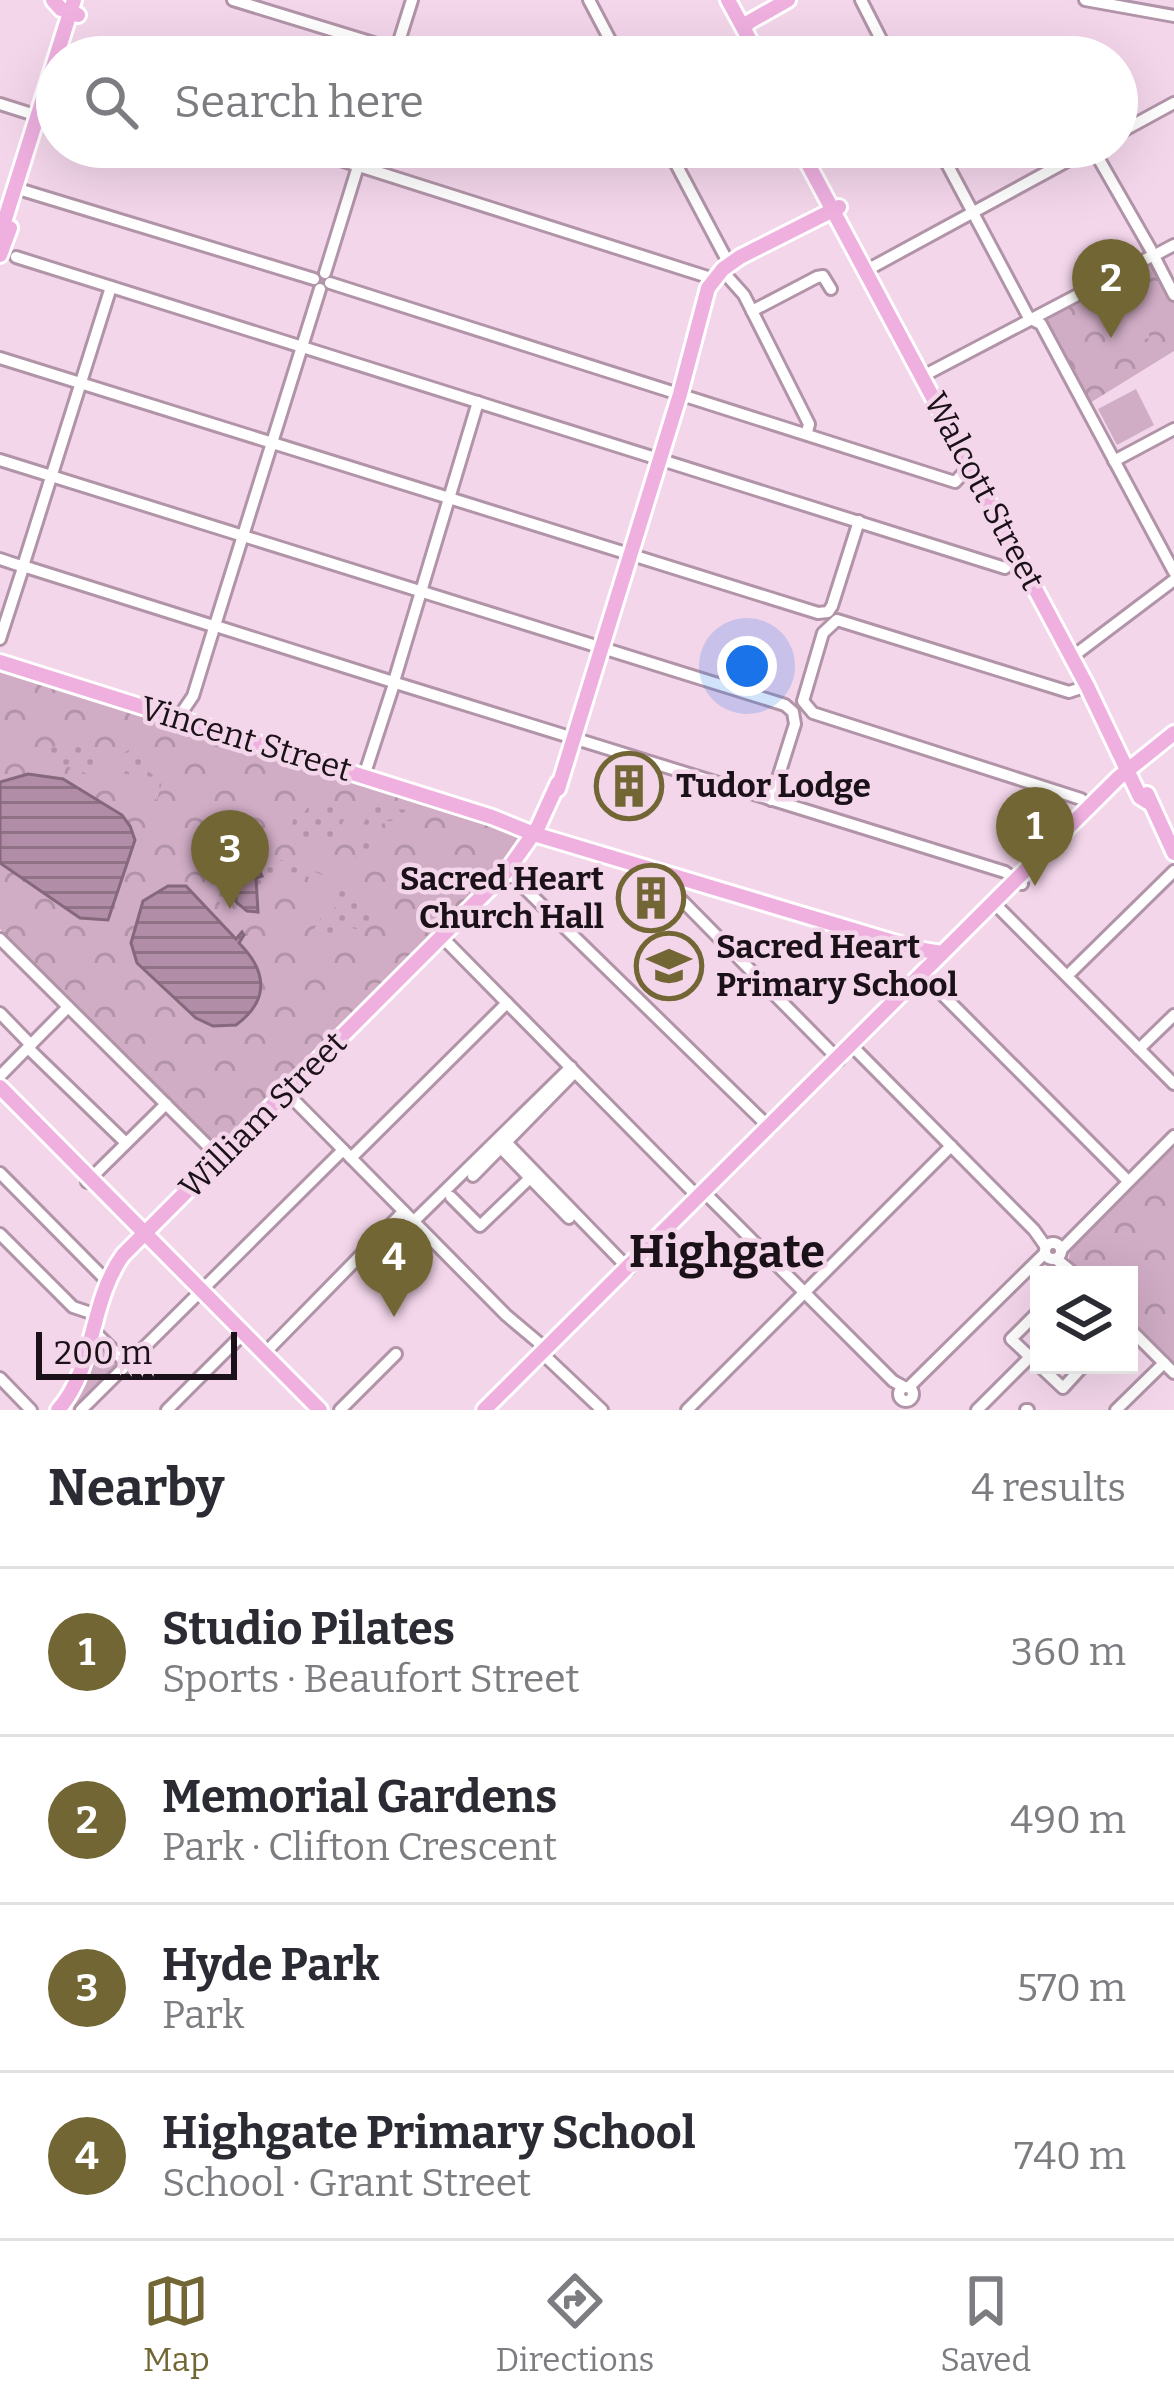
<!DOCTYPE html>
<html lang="en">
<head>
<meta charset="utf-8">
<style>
	:root { --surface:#fff; --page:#f7f7f7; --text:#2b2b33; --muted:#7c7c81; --line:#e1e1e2; --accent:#726734 }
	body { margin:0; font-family:Bitter,serif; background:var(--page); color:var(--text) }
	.controls { position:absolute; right:36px; bottom:36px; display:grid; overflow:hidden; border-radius:0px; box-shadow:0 12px 48px #0002 }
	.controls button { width:108px; height:108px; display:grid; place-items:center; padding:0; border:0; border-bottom:3px solid var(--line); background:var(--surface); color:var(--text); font:60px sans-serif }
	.scale { position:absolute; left:36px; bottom:30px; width:201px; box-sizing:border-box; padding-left:12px; border:6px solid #1b1118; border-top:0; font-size:33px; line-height:42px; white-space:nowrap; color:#1b1118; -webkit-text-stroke:9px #f4d6eb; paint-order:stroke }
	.you { position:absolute; left:747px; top:666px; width:42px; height:42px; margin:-30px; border:9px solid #fff; border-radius:50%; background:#1a73e8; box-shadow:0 0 0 18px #1a73e833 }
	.badge { display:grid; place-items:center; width:78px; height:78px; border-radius:50%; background:var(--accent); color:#fff; font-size:39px; font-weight:700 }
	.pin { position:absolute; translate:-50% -99px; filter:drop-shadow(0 3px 6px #0008) }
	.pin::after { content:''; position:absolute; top:63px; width:42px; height:36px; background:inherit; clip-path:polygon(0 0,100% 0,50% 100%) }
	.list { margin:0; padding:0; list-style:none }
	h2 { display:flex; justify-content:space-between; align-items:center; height:156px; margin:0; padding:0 48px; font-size:51px }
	h2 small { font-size:39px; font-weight:400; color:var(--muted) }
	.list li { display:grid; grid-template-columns:78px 1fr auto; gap:36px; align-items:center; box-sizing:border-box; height:168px; padding:0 48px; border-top:3px solid var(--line) }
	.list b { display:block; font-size:45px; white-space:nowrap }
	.list p { margin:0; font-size:39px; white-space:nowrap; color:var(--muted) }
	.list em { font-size:39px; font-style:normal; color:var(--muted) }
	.icon { flex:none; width:66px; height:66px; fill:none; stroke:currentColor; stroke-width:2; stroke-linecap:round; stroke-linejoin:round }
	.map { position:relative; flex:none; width:1174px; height:1410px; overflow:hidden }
	.search { position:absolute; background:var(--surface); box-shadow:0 12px 48px #0002; left:36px; right:36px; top:36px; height:132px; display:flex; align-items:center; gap:30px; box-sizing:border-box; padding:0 42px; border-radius:66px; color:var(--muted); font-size:45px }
	.sheet { height:828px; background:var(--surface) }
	nav { display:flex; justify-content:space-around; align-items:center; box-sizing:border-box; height:168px; border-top:3px solid var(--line); background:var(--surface); font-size:33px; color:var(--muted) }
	nav a { display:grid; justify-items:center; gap:6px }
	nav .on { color:var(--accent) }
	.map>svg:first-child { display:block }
	.park { fill:url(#park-crowns) }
	.garden { fill:url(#garden-dots) }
	.pitch { fill:#d0acc5 }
	.water { fill:url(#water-rules); stroke:#85687c; stroke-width:3 }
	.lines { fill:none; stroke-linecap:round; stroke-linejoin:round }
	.minor-casing { stroke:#b194a8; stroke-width:16 }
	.major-casing { stroke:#fff; stroke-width:20 }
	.minor { stroke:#fff; stroke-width:10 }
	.major { stroke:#efb0e0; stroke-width:14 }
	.labels { text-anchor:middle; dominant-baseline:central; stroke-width:9; stroke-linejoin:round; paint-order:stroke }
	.street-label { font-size:33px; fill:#1b1118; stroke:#f4d6eb }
	.poi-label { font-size:33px; font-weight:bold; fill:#1b1118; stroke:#f4d6eb; text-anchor:start }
	.district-label { font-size:45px; font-weight:bold; fill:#1b1118; stroke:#f4d6eb }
</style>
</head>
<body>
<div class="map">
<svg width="1174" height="1410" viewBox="0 0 1174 1410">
	<defs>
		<pattern id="park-crowns" width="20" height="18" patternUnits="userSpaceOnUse" patternTransform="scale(3)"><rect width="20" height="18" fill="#d0acc5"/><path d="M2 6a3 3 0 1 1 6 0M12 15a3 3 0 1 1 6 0" fill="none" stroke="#b293a8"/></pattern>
		<pattern id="garden-dots" width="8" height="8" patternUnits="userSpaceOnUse" patternTransform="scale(3)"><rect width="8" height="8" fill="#d0acc5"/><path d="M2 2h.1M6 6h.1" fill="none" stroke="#b293a8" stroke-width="1.8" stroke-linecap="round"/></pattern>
		<pattern id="water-rules" width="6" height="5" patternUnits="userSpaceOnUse" patternTransform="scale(3)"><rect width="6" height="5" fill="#b28da7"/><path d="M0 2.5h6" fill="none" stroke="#907287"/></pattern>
	</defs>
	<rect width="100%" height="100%" fill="#f4d6eb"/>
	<!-- park -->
	<g class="park">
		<polygon points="1153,255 1174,296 1174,351 1085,406 1033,316"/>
		<polygon points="0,669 481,820 520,835 523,842 482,888 227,1142 215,1144 0,929"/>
		<polygon points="1174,1136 1174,1373 1129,1328 1129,1275 1076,1275 1068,1267 1072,1236"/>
		<polygon points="99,1343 120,1363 77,1406 66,1409 93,1362"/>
	</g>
	<!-- garden -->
	<g class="garden">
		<polygon points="80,738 96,765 85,773 50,760 48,753 52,747"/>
		<path d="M130 749 149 756V772L162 782 157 800C149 795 147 785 140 781 127 772 121 774 117 757Z"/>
		<path d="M379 800 395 809 411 810 413 820 388 821 372 829 370 857 358 862C350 839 367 823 373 801Z"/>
		<polygon points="339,801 353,802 334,840 298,845 291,841 293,818 304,813 310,803 330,807"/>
		<polygon points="211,844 221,848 231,913 205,889 216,879 209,860"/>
		<path d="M227 847 294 863 327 877V888C291 863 268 866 258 910L256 878 261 876 238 880 243 884 236 893V902L248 909 239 922 225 849Z"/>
		<polygon points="333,883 382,912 359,930 342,925 332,938 310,935 324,913 333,916 339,912 329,900"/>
	</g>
	<!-- pitch -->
	<g class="pitch">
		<polygon points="1133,304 1150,337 1115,355 1098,322"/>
		<polygon points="1097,336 1114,365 1085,381 1069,351"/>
		<polygon points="1136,389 1154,425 1117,445 1098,409"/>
	</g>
	<!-- water -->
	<g class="water">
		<polygon points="28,774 63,779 122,815 130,826 135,840 108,920 80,918 0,863 0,782"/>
		<polygon points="244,857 256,864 262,876 256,878 258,912 247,911 236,902 236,892 243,884 233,869"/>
		<path d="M168 886H186L236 939 242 932 244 935 239 943C267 971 270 1000 236 1025L213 1026 196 1018 137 963 131 943 143 901Z"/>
	</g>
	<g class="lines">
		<!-- minor casing -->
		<g class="minor-casing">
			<g id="minor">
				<polyline points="233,0 419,57"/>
				<polyline points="589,0 619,57"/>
				<polyline points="861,0 890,57"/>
				<polyline points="1085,0 1174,16"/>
				<polyline points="395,54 412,0"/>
				<polyline points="0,104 38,116"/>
				<polyline points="1117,134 1174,103"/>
				<polyline points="299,147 714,279"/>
				<polyline points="667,147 729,264"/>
				<polyline points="938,147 1029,318 1041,324 1174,572"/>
				<polyline points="1092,147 1151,250"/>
				<polyline points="15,188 314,279"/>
				<polyline points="1159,253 1174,245"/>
				<polyline points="16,257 1005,568 1018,557"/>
				<polyline points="1156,260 1174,295"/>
				<polyline points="867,270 1093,147"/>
				<polyline points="325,273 364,147"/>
				<polyline points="727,276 744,295 809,424 807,432"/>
				<polyline points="330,283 955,482 970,466"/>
				<polyline points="752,311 817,277 823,276 831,289"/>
				<polyline points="0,358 818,613 828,612 832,606 859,521"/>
				<polyline points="923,376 1150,257"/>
				<polyline points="0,460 785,705 793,712 795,724 771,800"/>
				<polyline points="1114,461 1174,429"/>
				<polyline points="0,559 18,565"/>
				<polyline points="24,563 111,287"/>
				<polyline points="26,567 210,625"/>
				<polyline points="216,622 320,289"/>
				<polyline points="219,627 390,681"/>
				<polyline points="0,639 22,571"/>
				<polyline points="1072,657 1174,580"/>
				<polyline points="395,678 478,402"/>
				<polyline points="399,684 1005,872 1022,884"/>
				<polyline points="1087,686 1069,692 837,620 823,633 803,701 813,713 1081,799 1089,807"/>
				<polyline points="178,718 193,696 213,631"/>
				<polyline points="364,776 393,687"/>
				<polyline points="507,871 770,1128"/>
				<polyline points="653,871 839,1060"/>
				<polyline points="998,907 1174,1084"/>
				<polyline points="442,937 699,1198"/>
				<polyline points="0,939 220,1158"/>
				<polyline points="921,973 1128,1181"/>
				<polyline points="1067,976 1174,871"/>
				<polyline points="0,1013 31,1045"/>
				<polyline points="850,1044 1034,1230 1046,1247"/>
				<polyline points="28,1048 126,1143"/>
				<polyline points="1139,1049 1174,1015"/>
				<polyline points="0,1076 68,1007"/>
				<polyline points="285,1091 506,1315 544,1347"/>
				<polyline points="504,1140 629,1269"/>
				<polyline points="498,1145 569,1218"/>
				<polyline points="351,1158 507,1003"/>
				<polyline points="0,1173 106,1280"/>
				<polyline points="473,1176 573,1074"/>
				<polyline points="87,1182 166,1104"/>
				<polyline points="702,1190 893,1381 904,1387"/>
				<polyline points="451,1197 480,1226 529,1179"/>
				<polyline points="413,1222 571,1067"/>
				<polyline points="0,1234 73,1307 94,1314"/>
				<circle cx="1053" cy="1251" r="8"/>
				<polyline points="1061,1250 1174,1136"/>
				<polyline points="1056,1259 1076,1275"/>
				<polyline points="1039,1317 1036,1314 1011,1339 1063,1388 1084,1365"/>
				<polyline points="1129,1328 1174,1373"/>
				<polyline points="92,1329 127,1364"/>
				<polyline points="263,1355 403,1212"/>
				<polyline points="546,1357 602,1410"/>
				<polyline points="0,1378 31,1410"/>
				<circle cx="906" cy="1394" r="7"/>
				<polyline points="909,1387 1045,1253"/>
				<polyline points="81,1410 343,1150"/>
				<polyline points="167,1410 243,1334"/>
				<polyline points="340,1410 396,1354"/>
				<polyline points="687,1410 951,1146"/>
				<polyline points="977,1410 1030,1357"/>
				<polyline points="1026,1410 1028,1410"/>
				<polyline points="1116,1410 1164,1363"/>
			</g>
		</g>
		<!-- major casing -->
		<g class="major-casing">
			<g id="major">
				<polyline points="53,0 61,9 78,15"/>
				<polyline points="728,0 759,57"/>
				<polyline points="744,28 749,22 788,0"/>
				<polyline points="799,147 1087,686 1140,797 1148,802"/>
				<polyline points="0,235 74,0"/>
				<polyline points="0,255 10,228"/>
				<polyline points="0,662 492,817 534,834 917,949 942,953"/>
				<polyline points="558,789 680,394 708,288 723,269 740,257 839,207"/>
				<polyline points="1147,794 1174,853"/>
				<polyline points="0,1087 320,1410"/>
				<path d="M58 1410C96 1367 89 1302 123 1255L507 871 538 827 558 783"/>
				<polyline points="484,1410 1118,778 1174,733"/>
			</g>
		</g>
		<!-- minor -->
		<use href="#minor" class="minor"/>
		<!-- major -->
		<use href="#major" class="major"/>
	</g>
	<!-- icons -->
	<defs>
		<g id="building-ring" transform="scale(3.45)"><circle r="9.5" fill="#f4d6eb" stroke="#726734" stroke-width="1.5"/><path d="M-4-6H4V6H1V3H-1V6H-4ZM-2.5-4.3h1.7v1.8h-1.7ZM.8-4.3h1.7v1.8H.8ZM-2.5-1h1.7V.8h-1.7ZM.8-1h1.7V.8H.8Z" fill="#726734"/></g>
		<g id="school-ring" transform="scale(3.45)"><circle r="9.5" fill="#f4d6eb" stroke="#726734" stroke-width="1.5"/><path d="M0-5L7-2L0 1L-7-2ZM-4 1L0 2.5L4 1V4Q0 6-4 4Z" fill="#726734"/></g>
	</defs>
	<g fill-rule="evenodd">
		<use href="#building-ring" x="629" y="786"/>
		<use href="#building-ring" x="651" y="898"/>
		<use href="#school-ring" x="669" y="966"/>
	</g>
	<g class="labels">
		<!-- street labels -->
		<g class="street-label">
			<text transform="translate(984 491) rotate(62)">Walcott Street</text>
			<text transform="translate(246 739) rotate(17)">Vincent Street</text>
			<text transform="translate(263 1115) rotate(-45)">William Street</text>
		</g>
		<!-- poi labels -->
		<g class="poi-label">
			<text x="676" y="786">Tudor Lodge</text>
			<text x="604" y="879" text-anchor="end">Sacred Heart<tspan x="604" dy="38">Church Hall</tspan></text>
			<text x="716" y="947">Sacred Heart<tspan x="716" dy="38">Primary School</tspan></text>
		</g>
		<!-- district labels -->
		<g class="district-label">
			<text x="727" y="1252">Highgate</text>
		</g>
	</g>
</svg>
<div class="controls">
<button><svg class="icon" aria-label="layers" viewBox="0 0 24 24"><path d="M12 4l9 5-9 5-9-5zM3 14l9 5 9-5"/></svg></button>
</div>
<div class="scale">200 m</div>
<div class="you"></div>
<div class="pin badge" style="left:1035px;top:886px">1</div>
<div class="pin badge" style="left:1111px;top:338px">2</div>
<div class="pin badge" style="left:230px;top:909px">3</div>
<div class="pin badge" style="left:394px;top:1317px">4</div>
<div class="search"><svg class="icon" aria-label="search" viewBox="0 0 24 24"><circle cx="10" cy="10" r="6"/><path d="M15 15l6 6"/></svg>Search here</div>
</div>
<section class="sheet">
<h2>Nearby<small>4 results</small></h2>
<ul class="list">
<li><span class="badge">1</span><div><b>Studio Pilates</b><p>Sports · Beaufort Street</p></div><em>360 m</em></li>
<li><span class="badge">2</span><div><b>Memorial Gardens</b><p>Park · Clifton Crescent</p></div><em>490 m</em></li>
<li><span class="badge">3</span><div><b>Hyde Park</b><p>Park</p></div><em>570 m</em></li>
<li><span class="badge">4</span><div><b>Highgate Primary School</b><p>School · Grant Street</p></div><em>740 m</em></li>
</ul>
</section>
<nav>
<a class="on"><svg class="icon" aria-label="map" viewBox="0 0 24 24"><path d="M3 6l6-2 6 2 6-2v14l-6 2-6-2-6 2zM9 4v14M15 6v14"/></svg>Map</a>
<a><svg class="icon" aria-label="directions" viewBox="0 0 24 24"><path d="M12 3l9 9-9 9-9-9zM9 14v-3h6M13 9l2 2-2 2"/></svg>Directions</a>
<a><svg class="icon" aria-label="saved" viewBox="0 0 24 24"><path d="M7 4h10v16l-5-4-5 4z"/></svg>Saved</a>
</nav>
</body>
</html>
